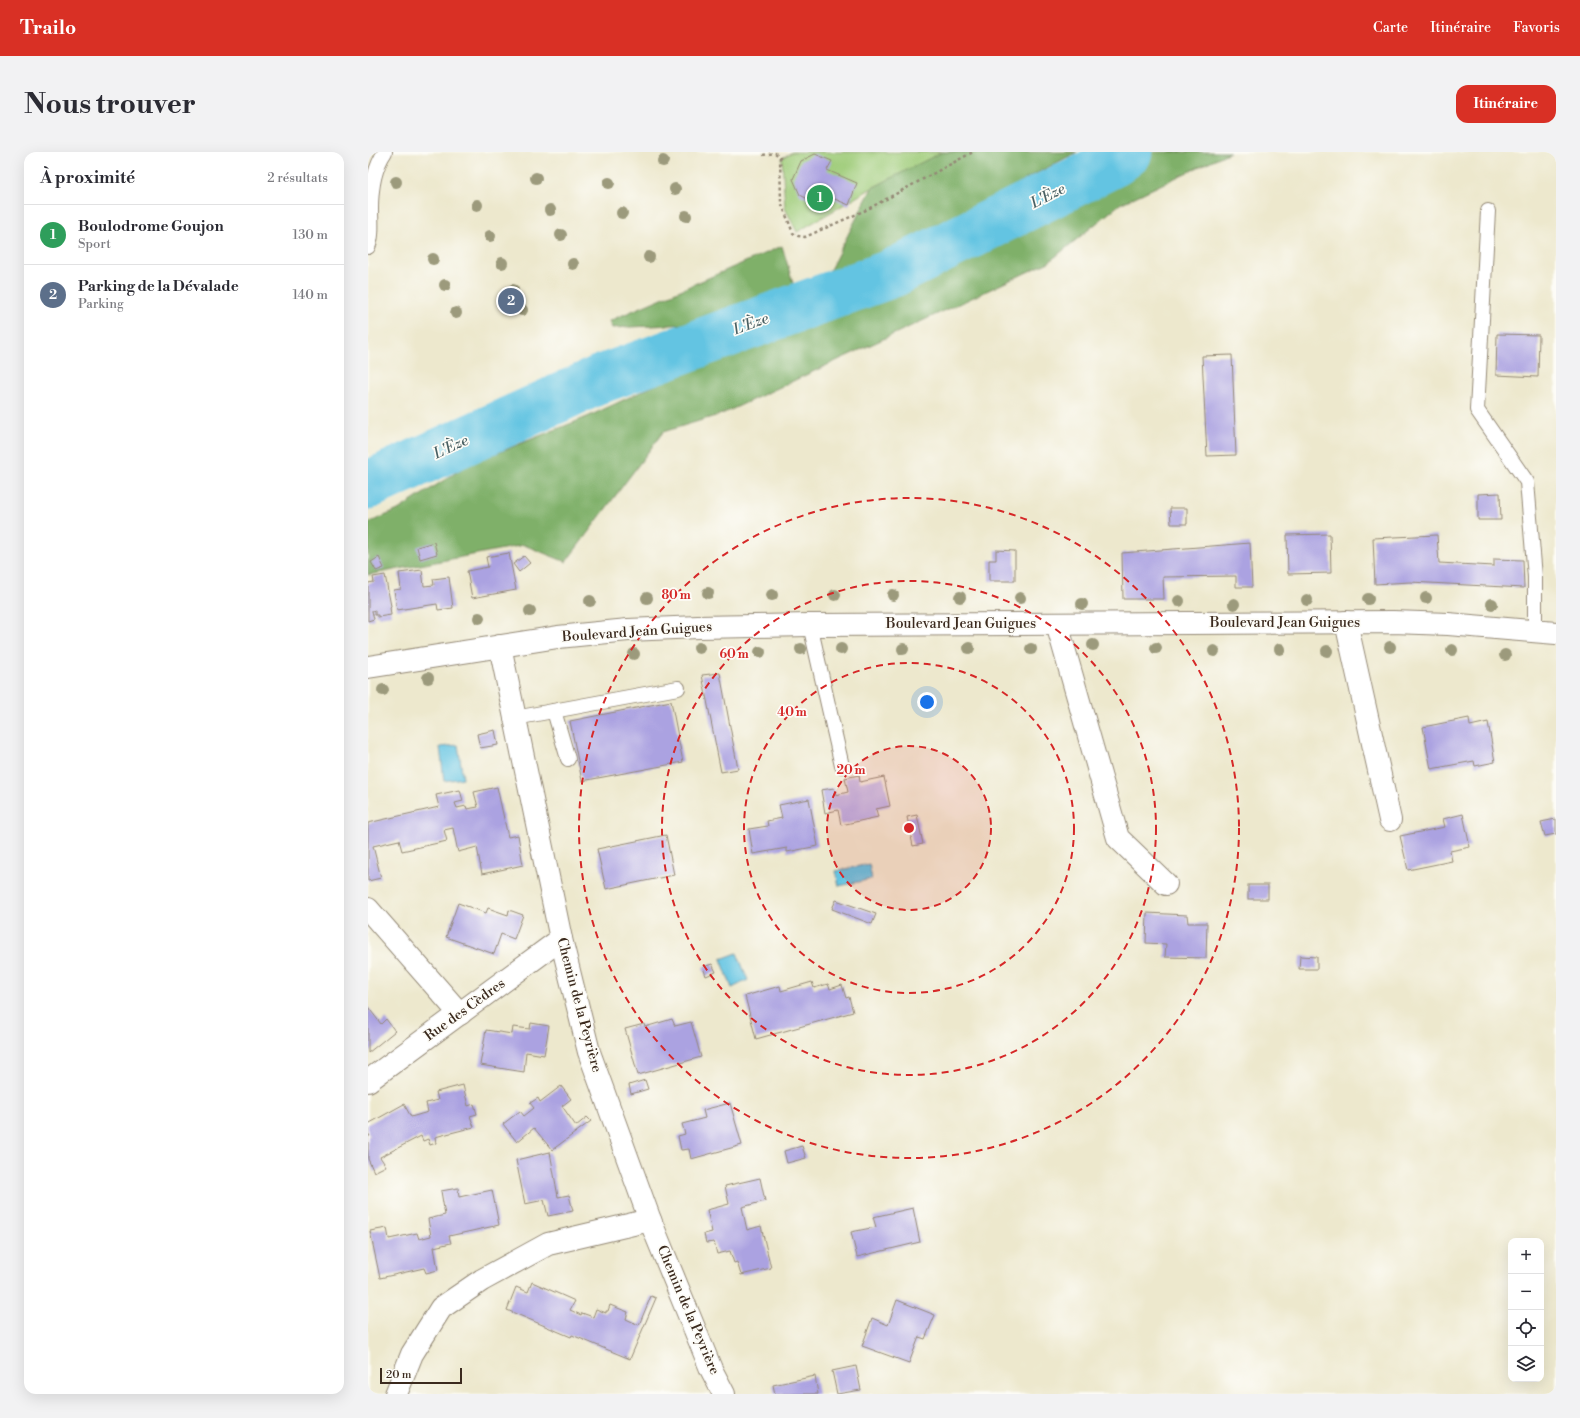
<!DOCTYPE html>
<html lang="fr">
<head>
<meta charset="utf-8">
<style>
	:root { --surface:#fff; --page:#f2f2f3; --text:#2b2b33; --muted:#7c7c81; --line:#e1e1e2; --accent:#d93025 }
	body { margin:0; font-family:"Libre Bodoni",serif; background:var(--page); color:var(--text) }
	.controls { position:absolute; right:12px; bottom:12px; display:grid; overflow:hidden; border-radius:8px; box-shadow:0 4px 16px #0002 }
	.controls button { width:36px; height:36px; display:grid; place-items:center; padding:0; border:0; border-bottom:1px solid var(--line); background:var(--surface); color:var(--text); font:20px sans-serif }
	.scale { position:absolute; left:12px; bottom:10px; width:82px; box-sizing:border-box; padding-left:4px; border:2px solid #3b2a1e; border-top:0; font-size:11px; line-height:14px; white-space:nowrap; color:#3b2a1e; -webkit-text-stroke:3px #fdfcf7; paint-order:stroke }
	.you { position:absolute; left:559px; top:550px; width:14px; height:14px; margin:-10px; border:3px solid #fff; border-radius:50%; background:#1a73e8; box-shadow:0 0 0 6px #1a73e833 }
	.badge { display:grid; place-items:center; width:26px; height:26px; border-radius:50%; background:var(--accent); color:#fff; font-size:13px; font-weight:700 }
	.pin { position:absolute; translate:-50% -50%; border:2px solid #fff; box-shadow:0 1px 4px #0006 }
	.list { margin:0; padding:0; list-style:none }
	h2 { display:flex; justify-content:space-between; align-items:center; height:52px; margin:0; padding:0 16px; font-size:17px }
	h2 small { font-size:13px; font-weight:400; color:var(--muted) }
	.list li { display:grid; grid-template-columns:26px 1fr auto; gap:12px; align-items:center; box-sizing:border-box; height:60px; padding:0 16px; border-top:1px solid var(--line) }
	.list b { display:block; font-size:15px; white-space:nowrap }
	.list p { margin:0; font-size:13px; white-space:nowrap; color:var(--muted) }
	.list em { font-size:13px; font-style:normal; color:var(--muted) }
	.icon { flex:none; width:22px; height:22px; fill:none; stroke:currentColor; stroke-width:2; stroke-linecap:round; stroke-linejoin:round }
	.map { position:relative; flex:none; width:1188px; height:1242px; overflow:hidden; border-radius:12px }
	header { display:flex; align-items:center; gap:24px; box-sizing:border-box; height:56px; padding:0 20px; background:var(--accent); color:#fff }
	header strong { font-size:19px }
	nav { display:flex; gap:22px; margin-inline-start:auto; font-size:14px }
	.intro { display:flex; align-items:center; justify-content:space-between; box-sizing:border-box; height:96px; padding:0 24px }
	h1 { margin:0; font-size:28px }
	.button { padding:10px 18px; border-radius:12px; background:var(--accent); color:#fff; font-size:14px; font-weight:700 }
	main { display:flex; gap:24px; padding:0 24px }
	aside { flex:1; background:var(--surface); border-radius:12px; box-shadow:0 4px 16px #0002 }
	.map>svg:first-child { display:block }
	.green { fill:#9fcc79; stroke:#6d7b4c }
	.forest { fill:#7fb069; stroke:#5d6d44 }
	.water { fill:#64c4e2; stroke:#507780 }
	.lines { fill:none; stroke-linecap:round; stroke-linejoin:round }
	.river { stroke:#64c4e2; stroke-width:49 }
	.building { fill:#aba2e1 }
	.service-casing { stroke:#948976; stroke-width:16 }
	.minor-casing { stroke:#948976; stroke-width:24 }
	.primary-casing { stroke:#948976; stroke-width:24 }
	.path { stroke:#948976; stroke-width:2.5; stroke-dasharray:3 3; stroke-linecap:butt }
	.service { stroke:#fff; stroke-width:14 }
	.minor { stroke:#fff; stroke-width:22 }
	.primary { stroke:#fff; stroke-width:22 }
	.tree { fill:#9c9a7c }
	.ring { fill:none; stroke:#d62828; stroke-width:2; stroke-dasharray:7 5 }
	.labels { text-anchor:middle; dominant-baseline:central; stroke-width:3.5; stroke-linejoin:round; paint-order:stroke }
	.street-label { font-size:14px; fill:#3b2a1e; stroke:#fdfcf7 }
	.water-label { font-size:15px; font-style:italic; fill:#496063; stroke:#fdfcf7 }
	.centre { fill:#d62828; stroke:#fdfcf7; stroke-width:2 }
	.ring-label { font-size:12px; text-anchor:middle; font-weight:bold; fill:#d62828; stroke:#fdfcf7; stroke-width:3.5; stroke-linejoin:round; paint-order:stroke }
</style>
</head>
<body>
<header>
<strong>Trailo</strong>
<nav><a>Carte</a><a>Itinéraire</a><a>Favoris</a></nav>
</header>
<div class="intro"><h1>Nous trouver</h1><a class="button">Itinéraire</a></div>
<main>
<aside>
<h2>À proximité<small>2 résultats</small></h2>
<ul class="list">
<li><span class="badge" style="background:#2e9e5b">1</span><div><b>Boulodrome Goujon</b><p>Sport</p></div><em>130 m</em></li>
<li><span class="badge" style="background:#5c6f8a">2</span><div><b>Parking de la Dévalade</b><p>Parking</p></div><em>140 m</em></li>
</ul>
</aside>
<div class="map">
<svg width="1188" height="1242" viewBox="0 0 1188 1242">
	<rect width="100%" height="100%" fill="#fdfcf7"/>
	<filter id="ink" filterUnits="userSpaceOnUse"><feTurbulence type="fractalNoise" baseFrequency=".025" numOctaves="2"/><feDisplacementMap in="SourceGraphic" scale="8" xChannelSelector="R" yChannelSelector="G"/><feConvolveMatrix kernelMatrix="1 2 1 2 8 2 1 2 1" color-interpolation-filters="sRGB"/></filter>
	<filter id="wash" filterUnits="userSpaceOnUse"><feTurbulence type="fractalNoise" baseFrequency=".012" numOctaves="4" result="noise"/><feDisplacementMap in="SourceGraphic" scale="16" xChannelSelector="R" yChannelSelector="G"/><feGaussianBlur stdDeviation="0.9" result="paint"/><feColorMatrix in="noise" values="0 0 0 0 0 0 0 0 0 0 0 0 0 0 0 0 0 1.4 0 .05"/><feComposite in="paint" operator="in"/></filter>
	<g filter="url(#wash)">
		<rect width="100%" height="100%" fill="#ede8cd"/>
		<!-- green -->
		<polygon class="green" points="424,0 586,0 504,36 429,80 417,56 414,6"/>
		<!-- forest -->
		<g class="forest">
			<polygon points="574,0 709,0 656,28 594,68 455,131 504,36"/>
			<polygon points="762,0 862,0 752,52 681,110 354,262 295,280 198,410 156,393 0,423 0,371 30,358 101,312 219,265 332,212 536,131 673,59"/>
			<polygon points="414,94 427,138 322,172 244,176 241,169"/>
		</g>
		<!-- water -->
		<g class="water">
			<polygon points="90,593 95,626 76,629 72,595"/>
			<polygon points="501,712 504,727 471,734 468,719"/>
			<polygon points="369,801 380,828 364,836 353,807"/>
		</g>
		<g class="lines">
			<!-- river -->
			<polyline class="river" points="0,333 233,227 525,121 747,10 760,0"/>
		</g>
		<g id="blocks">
			<!-- building -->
			<g class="building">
				<polygon points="447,2 464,9 459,18 489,31 481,53 450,40 446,50 432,43 425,27 433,9"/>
				<polygon points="1129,182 1171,183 1170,225 1128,223"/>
				<polygon points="864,203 868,303 839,304 834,204"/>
				<polygon points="1132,341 1133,368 1110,368 1110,342"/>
				<polygon points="802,356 819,356 819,372 803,372"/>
				<polygon points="962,382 963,421 920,422 919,383"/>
				<polygon points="1069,383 1071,411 1126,414 1126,407 1155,408 1156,436 1042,430 1007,432 1005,386"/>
				<polygon points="66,390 69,402 52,407 49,395"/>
				<polygon points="882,391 884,435 868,435 868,424 795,425 796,447 755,447 754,401"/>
				<polygon points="628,398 647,399 647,429 621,429 621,408 628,408"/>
				<polygon points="141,401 148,438 104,446 99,419 120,415 118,405"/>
				<polygon points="156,404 162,411 151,420 145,412"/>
				<polygon points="11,405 16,416 8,419 3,410"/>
				<polygon points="54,418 56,434 66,433 65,427 81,425 85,456 70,458 69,452 29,458 26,438 33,437 31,421"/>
				<polygon points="17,423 23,454 22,455 23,463 10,465 10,463 7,463 7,458 4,459 6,467 0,469 0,431 6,430 5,425"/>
				<polygon points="352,521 370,617 353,620 334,523"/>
				<polygon points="303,549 315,610 214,629 202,569"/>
				<polygon points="1101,566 1102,574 1120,570 1127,610 1107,614 1106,609 1063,617 1055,575"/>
				<polygon points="127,578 130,593 112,596 109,582"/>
				<polygon points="491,623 492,630 516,625 522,654 508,657 510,665 473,673 470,658 457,661 453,638 466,636 468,643 480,640 477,626"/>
				<polygon points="129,635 140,685 150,683 155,713 114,722 109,695 90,700 85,676 76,678 79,689 34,699 31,688 5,694 13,726 0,729 0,671 71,655 68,643 92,638 95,649 87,651 89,656 98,654 99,657 110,655 106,640"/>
				<polygon points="441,647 450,694 419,700 419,696 385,702 381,677 400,674 399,669 414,666 411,653"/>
				<polygon points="1095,662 1102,695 1082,699 1084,709 1040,718 1032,684 1077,675 1075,667"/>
				<polygon points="549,663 555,692 545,694 539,665"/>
				<polygon points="1188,667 1188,682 1177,684 1173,670"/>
				<polygon points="298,683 306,723 238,737 229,697"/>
				<rect x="880" y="733" width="20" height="14"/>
				<polygon points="468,748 508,762 504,772 464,757"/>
				<polygon points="90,751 118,761 120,756 140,763 141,758 155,763 146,787 133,782 126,802 78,785"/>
				<polygon points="779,761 819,763 820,771 839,771 838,806 797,805 798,792 778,791"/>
				<polygon points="932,804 949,805 949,817 931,817"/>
				<polygon points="344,812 348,820 338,824 335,815"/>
				<polygon points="444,830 446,836 460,832 462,837 474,833 478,846 481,845 485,860 388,887 377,844 412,834 413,839"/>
				<polygon points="0,855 13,872 18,867 27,879 0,901"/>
				<polygon points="304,867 307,874 323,870 333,905 270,923 257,877 276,872 277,875"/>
				<polygon points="163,871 181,874 176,903 158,900 156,920 112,913 118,878 144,882 145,875 162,877"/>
				<polygon points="277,928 280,937 263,942 261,933"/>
				<polygon points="95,933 100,954 106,952 109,962 102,964 106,975 67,985 68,991 62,993 60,987 55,989 53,984 12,1005 18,1014 6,1020 0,1007 0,984 2,984 0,981 0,972 36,952 43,965 60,960 58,951 70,948 68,940"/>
				<polygon points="193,934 203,947 194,954 208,974 219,965 223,969 184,998 166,976 149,990 135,972 152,959 156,964 166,956 162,951 170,946 172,950"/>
				<polygon points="362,951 374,993 323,1007 321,997 313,998 310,984 317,982 314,972 337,966 335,958"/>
				<polygon points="434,994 438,1006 419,1011 416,999"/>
				<polygon points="182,1000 190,1045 201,1043 205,1059 180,1064 176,1048 157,1052 148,1008"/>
				<polygon points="392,1026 397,1049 374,1055 379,1078 393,1074 403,1116 373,1123 369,1110 366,1111 362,1099 349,1102 346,1090 338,1091 336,1082 344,1080 339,1058 361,1052 357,1034"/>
				<polygon points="90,1036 91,1045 124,1038 131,1073 81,1084 83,1091 66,1095 70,1118 58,1121 56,1116 12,1126 2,1079 19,1076 21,1087 49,1081 51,1087 63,1084 60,1067 77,1063 73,1039"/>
				<polygon points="545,1056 552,1090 489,1105 483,1080 508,1075 505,1065"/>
				<polygon points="164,1130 207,1149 202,1158 213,1163 214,1161 225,1165 228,1157 238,1161 238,1159 240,1159 242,1153 260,1160 258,1167 271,1173 283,1144 288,1146 262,1207 204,1183 203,1185 139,1158 148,1135 160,1140"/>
				<polygon points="529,1148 567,1163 557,1187 551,1185 541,1211 494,1194 504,1166 520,1173"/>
				<polygon points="488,1214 493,1238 469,1242 464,1219"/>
				<polygon points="447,1224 450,1242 407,1242 405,1233"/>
			</g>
		</g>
	</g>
	<g filter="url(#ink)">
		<use href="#blocks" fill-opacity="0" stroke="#948976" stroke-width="1"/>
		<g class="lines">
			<!-- service casing -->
			<g class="service-casing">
				<g id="service">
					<polyline points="1120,59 1109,258 1159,330 1167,425 1167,479"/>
					<path d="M0 95C5 84 3 69 3 57 3 37 6 16 17 0"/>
					<polyline points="442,473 474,614"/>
					<polyline points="186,559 200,607"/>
					<polyline points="147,566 310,536"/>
				</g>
			</g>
			<!-- minor casing -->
			<g class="minor-casing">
				<g id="minor">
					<polyline points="978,470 1022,668"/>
					<polyline points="689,472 750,686 798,732"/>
					<polyline points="132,494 193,787 221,900 282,1068 343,1217 356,1242"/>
					<polyline points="0,757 92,862"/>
					<polyline points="0,929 193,787"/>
					<polyline points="28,1242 44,1202 73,1156 114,1128 180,1092 282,1068"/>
				</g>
			</g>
			<!-- primary casing -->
			<g class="primary-casing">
				<polyline id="primary" points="0,515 190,485 260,478 330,475 442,473 1025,470 1080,472 1188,481"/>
			</g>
			<!-- path -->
			<polyline class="path" points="395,3 407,1 412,5 413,50 425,81 430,84 437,85 498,58 605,0"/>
			<!-- service -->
			<use href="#service" class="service"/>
			<!-- minor -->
			<use href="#minor" class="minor"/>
			<!-- primary -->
			<use href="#primary" class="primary"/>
		</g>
		<!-- trees -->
		<g class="tree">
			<circle cx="295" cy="9" r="6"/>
			<circle cx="168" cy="26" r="6"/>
			<circle cx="28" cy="30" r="6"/>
			<circle cx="241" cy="31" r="6"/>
			<circle cx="307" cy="37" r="6"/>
			<circle cx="109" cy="53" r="6"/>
			<circle cx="182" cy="58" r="6"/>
			<circle cx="254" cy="61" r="6"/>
			<circle cx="318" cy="64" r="6"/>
			<circle cx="193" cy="83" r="6"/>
			<circle cx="122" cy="84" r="6"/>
			<circle cx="281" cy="105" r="6"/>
			<circle cx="65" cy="107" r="6"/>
			<circle cx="134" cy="111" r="6"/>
			<circle cx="205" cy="112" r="6"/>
			<circle cx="77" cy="133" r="6"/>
			<circle cx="145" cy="138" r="6"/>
			<circle cx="154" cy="158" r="6"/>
			<circle cx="88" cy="161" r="6"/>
			<circle cx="340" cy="441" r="6"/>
			<circle cx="404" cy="443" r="6"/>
			<circle cx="467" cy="443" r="6"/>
			<circle cx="525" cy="443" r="6"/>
			<circle cx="592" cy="445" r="6"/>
			<circle cx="279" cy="446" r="6"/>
			<circle cx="652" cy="446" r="6"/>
			<circle cx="1058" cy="446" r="6"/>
			<circle cx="1000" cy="447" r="6"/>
			<circle cx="939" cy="448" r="6"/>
			<circle cx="222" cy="449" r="6"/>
			<circle cx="811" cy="449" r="6"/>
			<circle cx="714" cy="452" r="6"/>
			<circle cx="866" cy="452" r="6"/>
			<circle cx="1124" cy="452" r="6"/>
			<circle cx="162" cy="459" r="6"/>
			<circle cx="111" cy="466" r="6"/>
			<circle cx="725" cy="493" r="6"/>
			<circle cx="1022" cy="495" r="6"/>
			<circle cx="331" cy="496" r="6"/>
			<circle cx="601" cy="496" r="6"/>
			<circle cx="788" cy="496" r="6"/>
			<circle cx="433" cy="497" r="6"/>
			<circle cx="473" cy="497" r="6"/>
			<circle cx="535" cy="497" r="6"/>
			<circle cx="663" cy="497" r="6"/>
			<circle cx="912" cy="497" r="6"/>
			<circle cx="1084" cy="498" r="6"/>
			<circle cx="846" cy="499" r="6"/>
			<circle cx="959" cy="499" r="6"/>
			<circle cx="392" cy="500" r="6"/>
			<circle cx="266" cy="502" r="6"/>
			<circle cx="1137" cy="503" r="6"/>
			<circle cx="60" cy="526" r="6"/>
			<circle cx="15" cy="538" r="6"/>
		</g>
	</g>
	<!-- distance rings -->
	<circle cx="541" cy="676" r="82" fill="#d62828" fill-opacity=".12"/>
	<g class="ring">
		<circle cx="541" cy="676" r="82"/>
		<circle cx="541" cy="676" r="165"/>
		<circle cx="541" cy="676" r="247"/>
		<circle cx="541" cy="676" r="330"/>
	</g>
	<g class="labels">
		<!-- street labels -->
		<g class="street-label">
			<text x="917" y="471">Boulevard Jean Guigues</text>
			<text x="593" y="472">Boulevard Jean Guigues</text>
			<text transform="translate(269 480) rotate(-4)">Boulevard Jean Guigues</text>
			<text transform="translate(211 853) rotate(75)">Chemin de la Peyrière</text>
			<text transform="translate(97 858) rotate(-36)">Rue des Cèdres</text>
			<text transform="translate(320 1158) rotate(67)">Chemin de la Peyrière</text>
		</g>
		<!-- water labels -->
		<g class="water-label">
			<text transform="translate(680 44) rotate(-27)">L'Èze</text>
			<text transform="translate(383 172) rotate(-20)">L'Èze</text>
			<text transform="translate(83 295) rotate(-25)">L'Èze</text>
		</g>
	</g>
	<circle cx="541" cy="676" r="6" class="centre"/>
	<g class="ring-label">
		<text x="308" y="447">80 m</text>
		<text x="366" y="506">60 m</text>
		<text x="424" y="564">40 m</text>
		<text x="483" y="622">20 m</text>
	</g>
</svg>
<div class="controls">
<button>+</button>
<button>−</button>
<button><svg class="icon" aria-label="locate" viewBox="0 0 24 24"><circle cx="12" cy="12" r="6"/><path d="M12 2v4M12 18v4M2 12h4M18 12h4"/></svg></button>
<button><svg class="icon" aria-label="layers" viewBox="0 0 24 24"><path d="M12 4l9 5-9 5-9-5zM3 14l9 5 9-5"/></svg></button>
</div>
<div class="scale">20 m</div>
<div class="you"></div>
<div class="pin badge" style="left:452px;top:46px;background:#2e9e5b">1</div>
<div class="pin badge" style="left:143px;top:149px;background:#5c6f8a">2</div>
</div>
</main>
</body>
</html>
